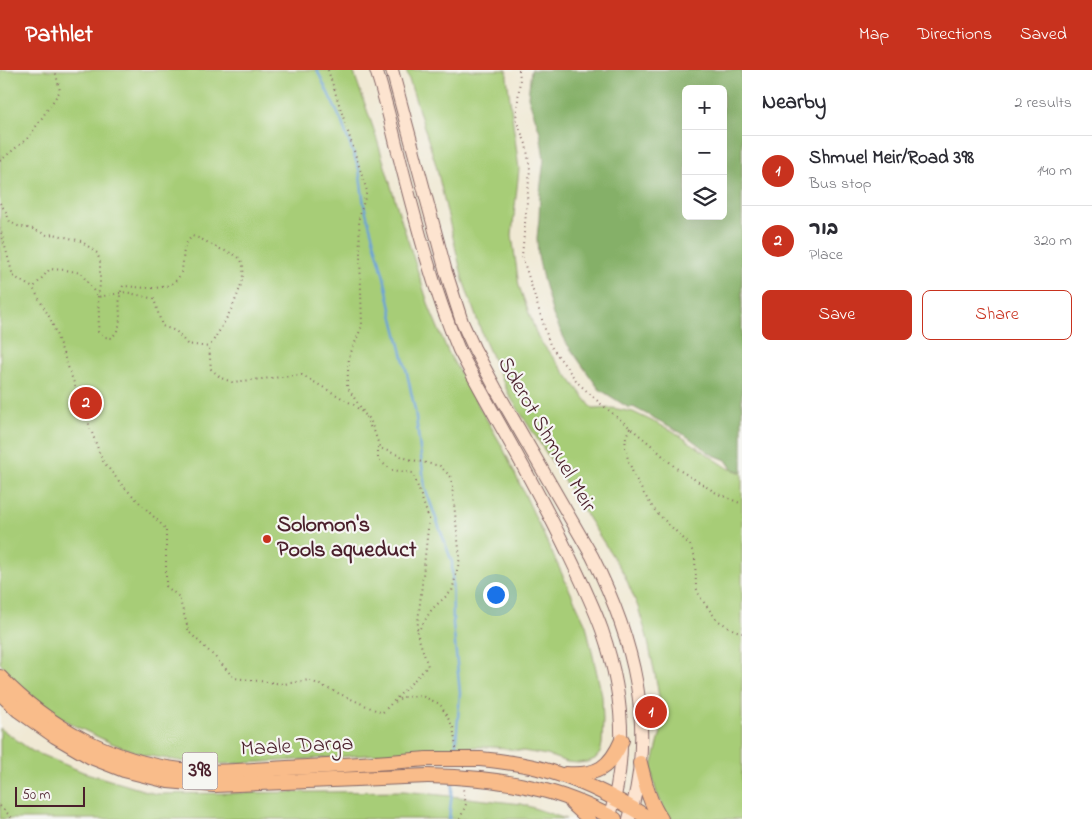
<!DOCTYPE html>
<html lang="en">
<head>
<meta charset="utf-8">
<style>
	:root { --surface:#fff; --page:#f2f2f3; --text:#2b2b33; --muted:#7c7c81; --line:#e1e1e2; --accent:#c8321e }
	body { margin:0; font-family:"Indie Flower","Playpen Sans Hebrew",sans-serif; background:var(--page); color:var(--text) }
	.controls { position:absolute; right:15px; top:15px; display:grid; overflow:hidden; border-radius:8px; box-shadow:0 5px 20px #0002 }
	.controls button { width:45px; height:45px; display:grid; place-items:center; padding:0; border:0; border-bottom:1px solid var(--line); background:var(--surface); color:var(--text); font:25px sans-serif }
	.scale { position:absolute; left:15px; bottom:12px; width:70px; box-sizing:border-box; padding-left:5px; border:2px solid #4a1f2b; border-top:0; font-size:14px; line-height:18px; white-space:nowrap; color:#4a1f2b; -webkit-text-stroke:4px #f6f6f2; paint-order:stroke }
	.you { position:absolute; left:495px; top:524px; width:18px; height:18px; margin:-12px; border:4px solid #fff; border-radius:50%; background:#1a73e8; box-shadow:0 0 0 8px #1a73e833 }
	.badge { display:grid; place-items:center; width:32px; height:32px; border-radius:50%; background:var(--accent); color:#fff; font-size:16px; font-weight:700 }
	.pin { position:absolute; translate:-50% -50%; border:2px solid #fff; box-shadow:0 1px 5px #0006 }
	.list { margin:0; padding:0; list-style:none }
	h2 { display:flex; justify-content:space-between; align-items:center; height:65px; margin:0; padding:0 20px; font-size:21px }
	h2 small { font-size:16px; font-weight:400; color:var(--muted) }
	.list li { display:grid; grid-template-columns:32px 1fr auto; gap:15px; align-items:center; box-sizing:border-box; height:70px; padding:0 20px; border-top:1px solid var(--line) }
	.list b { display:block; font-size:19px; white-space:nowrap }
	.list p { margin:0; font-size:16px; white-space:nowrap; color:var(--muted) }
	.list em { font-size:16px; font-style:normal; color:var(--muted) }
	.actions { display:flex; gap:10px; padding:15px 20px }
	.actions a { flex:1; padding:11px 0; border:1px solid var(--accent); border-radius:8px; text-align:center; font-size:18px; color:var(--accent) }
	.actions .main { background:var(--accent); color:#fff }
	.icon { flex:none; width:28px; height:28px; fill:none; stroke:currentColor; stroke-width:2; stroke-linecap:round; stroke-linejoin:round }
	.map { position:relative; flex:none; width:742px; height:749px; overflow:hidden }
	header { display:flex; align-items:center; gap:30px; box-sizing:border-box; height:70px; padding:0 25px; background:var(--accent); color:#fff }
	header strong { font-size:24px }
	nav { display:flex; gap:28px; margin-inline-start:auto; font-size:18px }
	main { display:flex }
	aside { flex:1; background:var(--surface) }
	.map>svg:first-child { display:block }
	.green { fill:#a7cd77; stroke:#787651 }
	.forest { fill:#85b068; stroke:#68684a; fill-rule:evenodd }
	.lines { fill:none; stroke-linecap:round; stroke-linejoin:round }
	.stream { stroke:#69a1d7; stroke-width:2.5 }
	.secondary-casing { stroke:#846666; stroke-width:14 }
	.primary-casing { stroke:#846666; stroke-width:16 }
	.path { stroke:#846666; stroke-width:2; stroke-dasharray:1 4; stroke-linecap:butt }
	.secondary { stroke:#fde4d0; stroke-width:12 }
	.primary { stroke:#f9bc8a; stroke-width:14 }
	.primary-bridge-casing { stroke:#846666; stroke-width:16; stroke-linecap:butt }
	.primary-bridge { stroke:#f9bc8a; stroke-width:14 }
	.poi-dot { fill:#c8321e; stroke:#f6f6f2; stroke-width:2 }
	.labels { text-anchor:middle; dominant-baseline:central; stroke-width:4.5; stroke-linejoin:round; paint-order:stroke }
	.shield { fill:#f6f6f2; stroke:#7e6067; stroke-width:1 }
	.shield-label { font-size:21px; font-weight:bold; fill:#4a1f2b }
	.street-label { font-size:22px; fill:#4a1f2b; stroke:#f6f6f2 }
	.poi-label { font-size:22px; font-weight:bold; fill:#4a1f2b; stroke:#f6f6f2; text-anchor:start }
</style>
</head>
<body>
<header>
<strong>Pathlet</strong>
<nav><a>Map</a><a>Directions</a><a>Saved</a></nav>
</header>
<main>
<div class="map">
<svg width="742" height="749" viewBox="0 0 742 749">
	<rect width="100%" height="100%" fill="#f6f6f2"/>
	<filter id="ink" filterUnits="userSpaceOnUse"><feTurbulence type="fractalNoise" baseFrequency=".02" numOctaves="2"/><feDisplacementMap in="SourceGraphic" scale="10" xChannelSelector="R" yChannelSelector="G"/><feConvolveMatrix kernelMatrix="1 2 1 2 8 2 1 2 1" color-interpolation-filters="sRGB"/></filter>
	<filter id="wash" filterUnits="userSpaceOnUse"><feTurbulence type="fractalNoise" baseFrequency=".0096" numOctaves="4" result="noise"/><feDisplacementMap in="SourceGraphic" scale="20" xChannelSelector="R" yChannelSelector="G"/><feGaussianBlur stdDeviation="1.12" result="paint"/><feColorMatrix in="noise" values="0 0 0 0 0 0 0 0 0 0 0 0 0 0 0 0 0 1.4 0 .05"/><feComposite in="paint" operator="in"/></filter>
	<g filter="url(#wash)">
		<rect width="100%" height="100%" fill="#f0e9d4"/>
		<!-- green -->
		<g class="green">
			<polygon points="0,0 353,0 375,63 400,146 430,239 449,284 502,376 586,555 602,626 603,650 602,674 600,683 595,689 587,692 578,693 567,692 547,685 523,681 495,677 475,677 440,678 407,682 281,691 224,694 186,692 144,685 111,673 71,654 42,635 15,611 0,593"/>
			<polygon points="406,0 507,0 507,7 519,99 512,165 519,216 538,268 593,339 612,338 633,342 673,361 728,398 742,403 742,749 668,749 656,721 653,709 652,697 663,654 657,614 647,567 638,537 624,504 509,325 484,269 463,210 436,95"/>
			<polygon points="0,658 32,681 83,702 156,724 404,721 522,734 566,749 0,749"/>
		</g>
		<!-- forest -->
		<path class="forest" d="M531 0H742V402L732 399 726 390 711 384 688 367 669 356 633 337 629 338 599 319 567 274 553 245 543 209 538 186 537 168 539 149 540 122 544 89 540 62 528 27ZM686 19H723V146H686Z"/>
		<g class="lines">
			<!-- stream -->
			<g class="stream">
				<polyline points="317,0 341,50 359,99 364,135 384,207 393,248 407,303 415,340 425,418 452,492 453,554 460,623 455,685"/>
				<polyline points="449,749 453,713"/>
			</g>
		</g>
	</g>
	<g filter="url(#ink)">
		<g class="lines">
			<!-- secondary casing -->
			<g class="secondary-casing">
				<g id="secondary">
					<path d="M376 0C384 24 390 49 396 74 414 144 431 214 459 280 494 346 533 410 565 477 578 504 592 532 602 560 623 621 628 685 610 746"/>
					<path d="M392 0 446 202 462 252 474 278 497 321 592 486C634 569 657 657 629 749"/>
				</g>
			</g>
			<!-- primary casing -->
			<g class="primary-casing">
				<g id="primary">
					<path d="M0 607C47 657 113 692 181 700 216 704 252 700 287 698 334 696 380 693 427 689"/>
					<polyline points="0,623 18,640 55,666 91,687 124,700 168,711 214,715 428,706"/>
					<path d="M480 689C500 691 519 693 538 698 577 708 615 727 650 749"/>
					<path d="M640 693C645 713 649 732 661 749"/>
					<path d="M566 704C597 706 610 698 622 670"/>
					<path d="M480 709C499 711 519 714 538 719 565 725 590 736 615 749"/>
					<polyline points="572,733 584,744 588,749"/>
				</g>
			</g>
			<!-- path -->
			<g class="path">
				<polyline points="328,0 367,121 359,148 362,256 349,287 347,317 363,341"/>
				<polyline points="519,0 520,9 516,50 526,74 530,99 522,186 550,275 578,313 601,334 650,374 676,398 718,424 740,433 742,433"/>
				<polyline points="0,91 29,67 60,21 55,0"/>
				<path d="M0 133 6 142 10 152 18 156 33 159 47 165 54 164 81 171 97 183 100 191V215L98 227 99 246 98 262 105 267 112 268C112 267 117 262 117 261 124 248 115 233 123 216 142 217 176 225 182 199 185 184 180 180 192 166 195 167 199 168 203 170 207 172 212 175 216 177 223 181 235 183 240 189 254 206 220 261 209 277"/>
				<polyline points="0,158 13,206 33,218 51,250 102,390 122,415 166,459 166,516 179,527 189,562 216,588 234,608 284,614 309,610 382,643 428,596 417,563 432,539 452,521 460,488 451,407 440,396 408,389 380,378 370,349 354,335 302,305 232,312 221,308 211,299 209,277 187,274 176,261 162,256 154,229 126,222 98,227 81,203 66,200 50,199 33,218"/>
				<polyline points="366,347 372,361"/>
				<polyline points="630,358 626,366 625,378 628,389 633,403 644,424 656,442 690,475 695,487 696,517 700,527 717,550 732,559 742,563"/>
				<polyline points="378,377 378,390 392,400 413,403 429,449 417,561"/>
				<polyline points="395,632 402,627 422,626 440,634 453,657 456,678"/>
				<polyline points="0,736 13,749"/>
				<polyline points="460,749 466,734 463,719"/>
			</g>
			<!-- secondary -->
			<use href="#secondary" class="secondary"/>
			<!-- primary -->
			<use href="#primary" class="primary"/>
			<!-- primary-bridge casing -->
			<g class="primary-bridge-casing">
				<g id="primary-bridge">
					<polyline points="427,689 480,689"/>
					<polyline points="428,706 455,707 480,709"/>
				</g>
			</g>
			<!-- primary-bridge -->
			<use href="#primary-bridge" class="primary-bridge"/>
		</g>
	</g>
	<!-- markers -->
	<circle class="poi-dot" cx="267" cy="469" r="5"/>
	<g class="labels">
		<!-- shield labels -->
		<rect class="shield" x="182.5" y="682.5" width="35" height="37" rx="4"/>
		<g class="shield-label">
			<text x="200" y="701">398</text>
		</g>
		<!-- street labels -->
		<g class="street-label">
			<text transform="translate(546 365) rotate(60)">Sderot Shmuel Meir</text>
			<text transform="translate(297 677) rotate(-3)">Maale Darga</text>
		</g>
		<!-- poi labels -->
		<g class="poi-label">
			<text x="277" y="456">Solomon's<tspan x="277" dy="25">Pools aqueduct</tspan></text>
		</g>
	</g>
</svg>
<div class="controls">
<button>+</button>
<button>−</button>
<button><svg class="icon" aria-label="layers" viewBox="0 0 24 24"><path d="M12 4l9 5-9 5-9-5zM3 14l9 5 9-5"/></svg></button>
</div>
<div class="scale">50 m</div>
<div class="you"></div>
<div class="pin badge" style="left:651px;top:642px">1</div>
<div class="pin badge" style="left:86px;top:333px">2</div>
</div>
<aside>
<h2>Nearby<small>2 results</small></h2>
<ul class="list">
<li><span class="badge">1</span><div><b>Shmuel Meir/Road 398</b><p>Bus stop</p></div><em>140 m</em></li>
<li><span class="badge">2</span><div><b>בור</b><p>Place</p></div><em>320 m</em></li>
</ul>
<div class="actions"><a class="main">Save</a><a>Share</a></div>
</aside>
</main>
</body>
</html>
